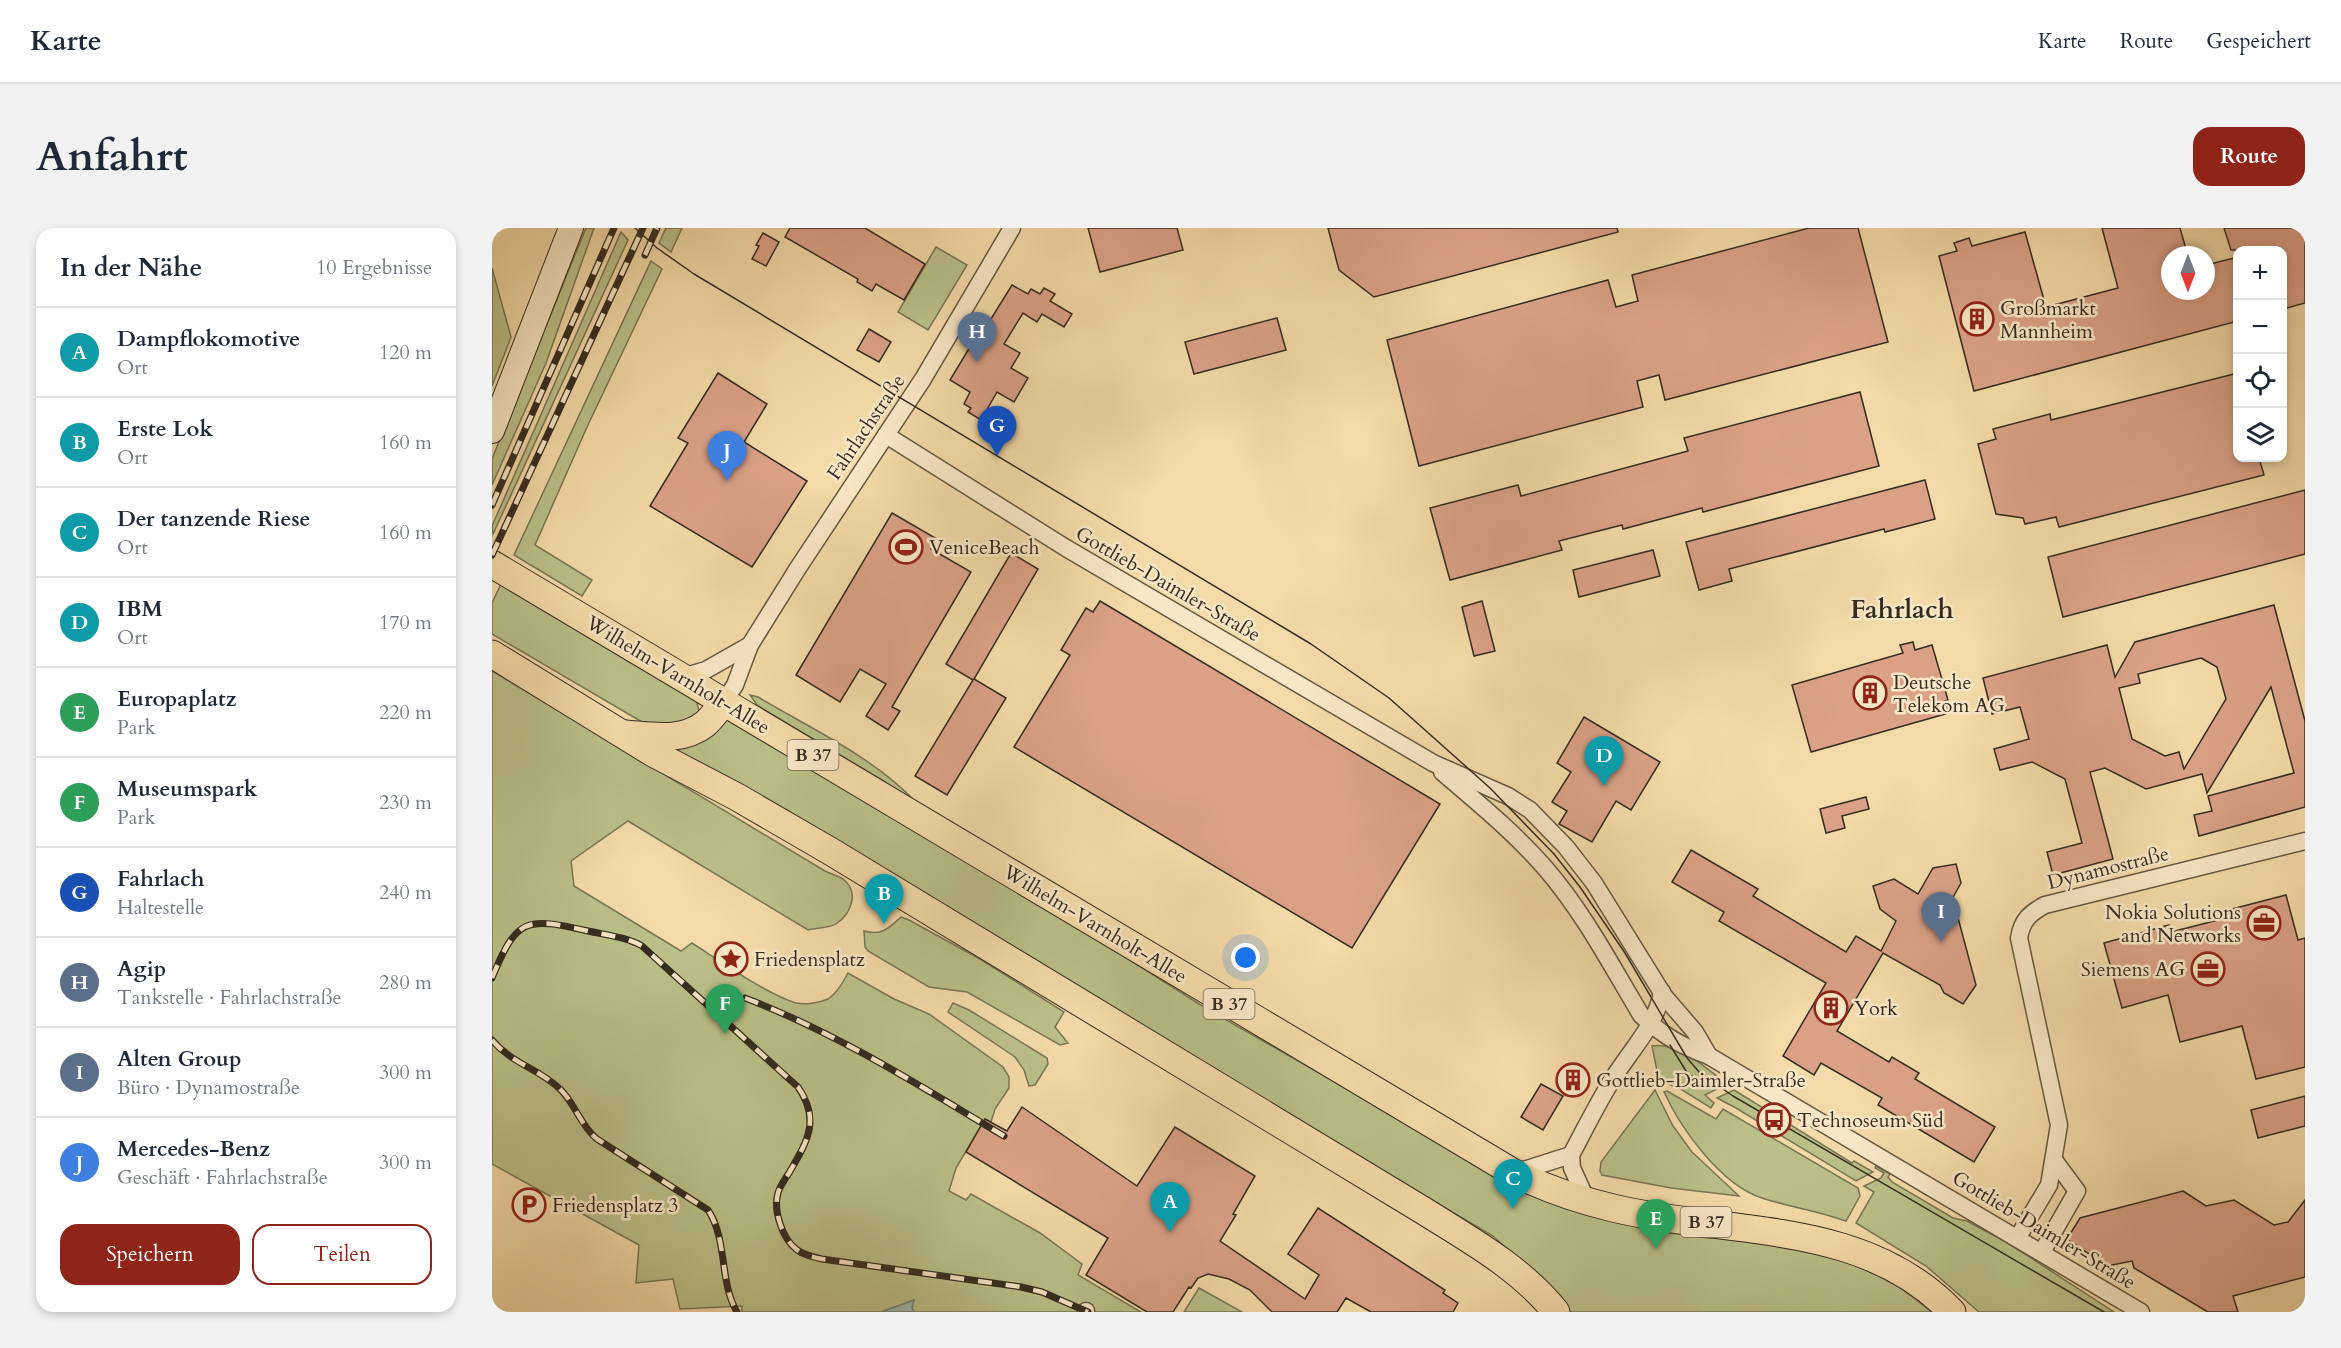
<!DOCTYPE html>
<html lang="de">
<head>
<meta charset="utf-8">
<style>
	:root { --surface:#fff; --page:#f2f2f3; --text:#1f2937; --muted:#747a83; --line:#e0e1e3; --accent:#8f2418 }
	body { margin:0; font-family:Cardo,serif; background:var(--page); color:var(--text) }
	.controls { position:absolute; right:18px; top:18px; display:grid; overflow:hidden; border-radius:12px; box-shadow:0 3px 9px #0003 }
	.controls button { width:54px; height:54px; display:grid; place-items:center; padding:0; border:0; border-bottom:2px solid var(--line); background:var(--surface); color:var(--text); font:30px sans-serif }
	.compass { position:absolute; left:1669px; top:18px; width:54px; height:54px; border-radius:50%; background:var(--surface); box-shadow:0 3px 9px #0003; rotate:180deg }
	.you { position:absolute; left:754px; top:730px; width:21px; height:21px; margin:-15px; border:4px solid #fff; border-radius:50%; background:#1a73e8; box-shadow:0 0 0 9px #1a73e833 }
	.badge { display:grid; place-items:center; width:39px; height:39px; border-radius:50%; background:var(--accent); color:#fff; font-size:20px; font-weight:700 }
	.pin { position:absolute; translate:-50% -50px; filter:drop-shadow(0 2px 3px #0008) }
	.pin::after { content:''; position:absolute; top:32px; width:21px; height:18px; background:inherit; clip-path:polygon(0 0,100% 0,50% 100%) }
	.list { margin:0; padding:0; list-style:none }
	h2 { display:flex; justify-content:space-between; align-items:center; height:78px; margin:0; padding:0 24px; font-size:26px }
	h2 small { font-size:20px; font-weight:400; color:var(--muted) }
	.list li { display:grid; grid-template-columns:39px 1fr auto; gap:18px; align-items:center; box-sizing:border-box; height:90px; padding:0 24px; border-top:2px solid var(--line) }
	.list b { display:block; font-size:22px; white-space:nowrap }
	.list p { margin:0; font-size:20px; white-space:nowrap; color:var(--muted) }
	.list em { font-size:20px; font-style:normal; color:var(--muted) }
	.actions { display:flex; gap:12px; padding:18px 24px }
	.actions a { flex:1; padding:14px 0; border:2px solid var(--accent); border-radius:18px; text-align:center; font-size:21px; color:var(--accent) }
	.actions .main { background:var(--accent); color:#fff }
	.icon { flex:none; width:33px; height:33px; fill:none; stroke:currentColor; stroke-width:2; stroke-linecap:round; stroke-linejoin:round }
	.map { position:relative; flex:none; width:1813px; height:1084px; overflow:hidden; border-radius:18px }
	header { display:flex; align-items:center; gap:36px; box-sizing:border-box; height:84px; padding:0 30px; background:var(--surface); border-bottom:2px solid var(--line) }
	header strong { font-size:28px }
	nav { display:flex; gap:33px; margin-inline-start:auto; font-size:21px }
	.intro { display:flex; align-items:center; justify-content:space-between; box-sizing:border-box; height:144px; padding:0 36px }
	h1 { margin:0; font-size:42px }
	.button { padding:15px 27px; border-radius:18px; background:var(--accent); color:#fff; font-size:21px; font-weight:700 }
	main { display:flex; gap:36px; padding:0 36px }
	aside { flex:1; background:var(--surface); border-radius:18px; box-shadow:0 3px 9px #0003 }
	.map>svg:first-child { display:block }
	.green { fill:#bbc088; stroke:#787654; stroke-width:1.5 }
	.water { fill:#9cbaad; stroke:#738175; stroke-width:1.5 }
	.building { fill:#daa187; stroke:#352c20; stroke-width:1.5; fill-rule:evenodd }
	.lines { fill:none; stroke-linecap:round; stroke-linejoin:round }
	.street-casing { stroke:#655842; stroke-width:19 }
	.secondary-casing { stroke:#352c20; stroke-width:26 }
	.primary-casing { stroke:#352c20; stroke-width:29 }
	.street { stroke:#f8e7c6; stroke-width:16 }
	.secondary { stroke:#f8e7c6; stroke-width:24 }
	.primary { stroke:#f4daa8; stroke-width:27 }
	.tram { stroke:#352c20; stroke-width:1.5 }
	.rail-casing { stroke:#352c20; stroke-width:7 }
	.rail { stroke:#f8e7c6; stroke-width:4.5; stroke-dasharray:14; stroke-linecap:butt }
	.labels { text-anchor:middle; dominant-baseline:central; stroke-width:5; stroke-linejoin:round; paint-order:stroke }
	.shield { fill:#f8e7c6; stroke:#706452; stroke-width:1.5 }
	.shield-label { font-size:18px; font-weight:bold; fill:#352c20 }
	.poi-label { font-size:20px; fill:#352c20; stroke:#f8e7c6; text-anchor:start }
	.street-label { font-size:20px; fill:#352c20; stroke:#f8e7c6 }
	.district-label { font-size:26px; font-weight:bold; fill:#352c20; stroke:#f8e7c6 }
</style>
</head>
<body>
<header>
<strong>Karte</strong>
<nav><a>Karte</a><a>Route</a><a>Gespeichert</a></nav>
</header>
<div class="intro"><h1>Anfahrt</h1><a class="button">Route</a></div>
<main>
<aside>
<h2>In der Nähe<small>10 Ergebnisse</small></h2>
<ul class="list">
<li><span class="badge" style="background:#0f9aa8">A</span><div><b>Dampflokomotive</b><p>Ort</p></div><em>120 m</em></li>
<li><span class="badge" style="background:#0f9aa8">B</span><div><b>Erste Lok</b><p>Ort</p></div><em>160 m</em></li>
<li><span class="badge" style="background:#0f9aa8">C</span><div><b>Der tanzende Riese</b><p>Ort</p></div><em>160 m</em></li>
<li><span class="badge" style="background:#0f9aa8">D</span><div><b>IBM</b><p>Ort</p></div><em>170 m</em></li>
<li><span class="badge" style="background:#2e9e5b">E</span><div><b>Europaplatz</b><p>Park</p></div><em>220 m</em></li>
<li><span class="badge" style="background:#2e9e5b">F</span><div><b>Museumspark</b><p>Park</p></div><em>230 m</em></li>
<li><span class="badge" style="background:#1a4fb4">G</span><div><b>Fahrlach</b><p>Haltestelle</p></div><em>240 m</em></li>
<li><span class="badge" style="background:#5c6f8a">H</span><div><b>Agip</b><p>Tankstelle · Fahrlachstraße</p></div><em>280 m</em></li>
<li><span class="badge" style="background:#5c6f8a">I</span><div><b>Alten Group</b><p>Büro · Dynamostraße</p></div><em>300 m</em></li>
<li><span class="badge" style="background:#3f7fe0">J</span><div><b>Mercedes-Benz</b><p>Geschäft · Fahrlachstraße</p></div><em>300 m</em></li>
</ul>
<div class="actions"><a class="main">Speichern</a><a>Teilen</a></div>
</aside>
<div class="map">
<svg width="1813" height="1084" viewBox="0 0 1813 1084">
	<rect width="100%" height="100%" fill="#f4daa8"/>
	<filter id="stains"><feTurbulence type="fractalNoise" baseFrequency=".00333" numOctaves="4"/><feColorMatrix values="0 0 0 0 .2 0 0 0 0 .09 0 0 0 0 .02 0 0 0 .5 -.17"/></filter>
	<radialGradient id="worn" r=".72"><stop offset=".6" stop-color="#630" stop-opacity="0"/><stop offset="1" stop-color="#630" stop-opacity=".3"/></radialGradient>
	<!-- green -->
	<g class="green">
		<polygon points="94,0 102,0 54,135 0,257 0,231"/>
		<polygon points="174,0 190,0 179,24 167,15"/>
		<polygon points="129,4 136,12 1,306 0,298"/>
		<polygon points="444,19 475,37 436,102 406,84"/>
		<polygon points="159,33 170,41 95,199 43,317 100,352 90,368 22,327"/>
		<polygon points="0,40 19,109 0,158"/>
		<polygon points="10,354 200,469 205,474 207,484 183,500 150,494 0,406 0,375"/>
		<path d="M0 443 333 643C339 646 346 648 351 651 368 664 359 686 344 696 338 700 324 700 316 702L136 593 79 633 82 658 189 723 200 715C228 733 273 765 304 775 313 777 327 775 336 771 345 765 351 754 356 745L402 771 437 786 511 839 517 849V860L503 881 499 894 493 891 464 940 457 963 474 972 479 966 548 1005 590 1036 586 1047 649 1084H250V1078L188 1081 181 1051 144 1055 147 1017 0 936Z"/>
		<path d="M258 467 266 469C318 500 377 527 420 570L418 572 390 552 265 477Z"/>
		<polygon points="232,489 545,673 715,781 985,935 1283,1015 1340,1028 1372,1040 1409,1060 1440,1084 1079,1084 1057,1059 1001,1008 175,519"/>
		<path d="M409 689 417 692 488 731 572 784 563 799 576 815 568 817 475 764 437 759 376 723 373 719 372 703C390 708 397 700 409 689Z"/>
		<polygon points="461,775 477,782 555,830 556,836 543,857 537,858 532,842 523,829 456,784"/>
		<path d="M1160 818C1189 814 1213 840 1235 856L1213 867 1222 875 1219 880 1187 860 1167 853Z"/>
		<polygon points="1163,862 1181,898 1200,924 1247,968 1179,960 1110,947 1108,943 1109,934"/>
		<polygon points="1242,862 1360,935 1362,933 1381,944 1364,953 1244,880 1225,870"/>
		<path d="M1175 863 1224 891 1231 881 1366 960 1368 968 1354 993C1326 983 1298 979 1270 970 1229 957 1189 901 1172 864Z"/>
		<polygon points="1384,938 1398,946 1396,949 1400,954 1461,990 1475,993 1516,1015 1622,1084 1487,1084 1434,1038 1364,995 1382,964 1372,958 1389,950 1392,945 1383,940"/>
		<polygon points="707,1060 750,1084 692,1084"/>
	</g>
	<!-- water -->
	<polygon class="water" points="422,1072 420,1080 423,1084 389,1084"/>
	<!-- building -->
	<g class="building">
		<polygon points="298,0 373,0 433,36 412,72 384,56 380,63 365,54 366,51 293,9"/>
		<polygon points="596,0 685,0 691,22 608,44"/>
		<polygon points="836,0 1125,0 1126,4 882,69 847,42"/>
		<polygon points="1317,0 1366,0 1396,114 1173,172 1167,147 1145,153 1151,179 927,238 895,112 1116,52 1124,79 1146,73 1140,47"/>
		<polygon points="1610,0 1688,0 1694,21 1678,26 1678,63 1714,63 1714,37 1746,29 1746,93 1482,163 1447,28 1465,23 1462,15 1477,10 1480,18 1533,4 1554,79 1626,60"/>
		<polygon points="1732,0 1813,0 1813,75 1791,81 1791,22 1739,22"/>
		<polygon points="271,5 287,14 274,38 260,31 267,18 264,17"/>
		<polygon points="520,57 536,66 539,61 548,66 552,60 563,66 558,73 580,86 572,99 550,86 545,94 531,85 512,116 528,125 519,140 536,150 522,174 505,164 489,192 476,184 479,180 472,176 478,164 458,152 496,89 499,91"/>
		<polygon points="785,90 794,122 702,146 693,114"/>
		<polygon points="377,101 399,114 387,134 365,122"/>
		<polygon points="226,145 275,176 252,214 315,253 260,339 158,278 196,215 186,210"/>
		<polygon points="1746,145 1746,230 1767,230 1772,247 1567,299 1564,289 1533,296 1531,290 1504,286 1486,216 1504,211 1501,201 1558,186 1559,192"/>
		<polygon points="1368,164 1387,238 1211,284 1210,280 1131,301 1130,297 1067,313 1070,322 958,352 938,280 1026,257 1029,268 1196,223 1192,210"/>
		<polygon points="1433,252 1443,291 1393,304 1392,301 1237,341 1240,353 1207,362 1194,314"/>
		<polygon points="1813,262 1813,326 1571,389 1556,329"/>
		<polygon points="400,285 445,311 439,321 479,344 400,479 408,483 396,502 374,488 394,456 368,441 348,474 304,447"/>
		<polygon points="1161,322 1168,348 1087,369 1081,342"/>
		<polygon points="519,325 546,341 482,451 514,470 455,567 423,548 481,452 454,436"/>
		<polygon points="608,373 948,576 860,720 522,519 578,427 569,422 594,380 601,384"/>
		<polygon points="990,373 1003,423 982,428 970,379"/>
		<path d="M1782 377 1813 493V579L1707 608 1702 587 1720 583 1716 568 1802 545 1779 459 1715 565 1710 546 1654 561 1613 540 1598 544 1621 631 1561 647 1555 624 1590 615 1573 551 1540 534 1508 542 1502 521 1537 511 1528 479 1500 486 1491 450 1615 417 1623 449 1643 414ZM1709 430 1725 439 1734 471 1692 541 1687 524 1673 528 1640 511 1627 460 1648 455 1646 446Z"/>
		<polygon points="1421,414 1423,422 1440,417 1456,472 1453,473 1457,485 1319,524 1300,457 1411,425 1408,417"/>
		<polygon points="1092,489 1168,534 1139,582 1124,573 1100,614 1067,596 1075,583 1060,574 1079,544 1065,535"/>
		<polygon points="1374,569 1377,581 1350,588 1353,600 1334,605 1328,581"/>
		<polygon points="1199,622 1266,661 1261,668 1354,724 1364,708 1389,723 1404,693 1388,681 1381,658 1402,651 1426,666 1441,640 1464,636 1469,655 1455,680 1465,686 1484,757 1471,776 1452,765 1448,757 1391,725 1345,803 1397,834 1400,829 1427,845 1423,851 1503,899 1482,934 1386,877 1390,870 1329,835 1322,847 1291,828 1334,755 1227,693 1232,684 1180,654"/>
		<polygon points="1794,667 1806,712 1813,710 1813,839 1764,851 1750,798 1688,814 1676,767 1630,780 1612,715 1677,697 1679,704 1738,689 1736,682"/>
		<polygon points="1049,856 1071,868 1051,902 1029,889"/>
		<polygon points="1813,868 1813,898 1766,910 1759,882"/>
		<polygon points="530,879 645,958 683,899 763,948 741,986 744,987 728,1013 813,1071 827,1047 796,1026 826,980 953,1062 951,1065 966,1075 961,1084 879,1084 854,1070 845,1084 780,1084 758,1062 737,1051 716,1046 706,1050 699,1060 697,1059 681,1084 655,1084 594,1047 616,1010 474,924 493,891 515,903"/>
		<polygon points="1691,963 1714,978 1742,972 1782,997 1796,994 1813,972 1813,1049 1741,1068 1746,1084 1716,1084 1642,1040 1640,1033 1615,1038 1575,1011 1588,990"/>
	</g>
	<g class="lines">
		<!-- street casing -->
		<g class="street-casing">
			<g id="street">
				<polyline points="394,207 574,320 941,535 1016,568 1038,582 1074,619 1102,655 1172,768 1203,804 1217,828"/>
				<polyline points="190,449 214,442 258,417"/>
				<polyline points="232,474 243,457 258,417 306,340 431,151 520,0"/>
				<path d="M950 544C986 575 1023 605 1054 641 1092 685 1119 737 1149 787 1170 807 1189 818 1217 828L1649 1084"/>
				<polyline points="1022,945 1079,927"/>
				<path d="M1095 973 1080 940 1079 927C1093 901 1106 874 1122 849 1139 822 1164 797 1170 764"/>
				<path d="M1526 1009 1557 957 1567 897 1527 710C1530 692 1538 685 1553 677L1813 613"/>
				<polyline points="1550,1024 1585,963 1562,932"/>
				<polyline points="594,1083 594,1084"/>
			</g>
		</g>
		<!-- secondary casing -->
		<g class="secondary-casing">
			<polyline id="secondary" points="0,203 79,0"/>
		</g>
		<!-- primary casing -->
		<g class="primary-casing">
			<g id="primary">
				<path d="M0 336 1022 945C1053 960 1087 972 1121 980 1236 1008 1370 990 1460 1084"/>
				<path d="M0 426 161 525 245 569 338 623 932 983C978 1012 1029 1040 1064 1084"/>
				<path d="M134 506C161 508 190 514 213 496 220 490 226 481 232 474"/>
			</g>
		</g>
		<!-- street -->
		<use href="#street" class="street"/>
		<!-- secondary -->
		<use href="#secondary" class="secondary"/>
		<!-- primary -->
		<use href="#primary" class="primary"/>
		<!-- tram -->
		<g class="tram">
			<polyline points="143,0 165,20 202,46 819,416 897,470 924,494 998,560 1062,626 1088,659 1133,725 1195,830 1208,845 1241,868 1612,1084"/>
			<polyline points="1178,817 1194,843 1209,856"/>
		</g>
		<!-- rail casing -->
		<g class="rail-casing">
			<g id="rail">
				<polyline points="153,27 165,0"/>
				<polyline points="0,277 122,0"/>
				<polyline points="0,327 151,0"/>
				<path d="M0 750C25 689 34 689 96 703 114 707 134 709 150 718L306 859C329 892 315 914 297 945 293 951 288 958 286 965 281 982 290 1010 304 1021 311 1027 321 1029 330 1031L529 1059 550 1064 596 1084"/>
				<path d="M253 770C345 805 428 858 512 908"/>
				<path d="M0 812C20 836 48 841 69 862 83 876 89 898 105 911L216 982C236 1012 227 1054 245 1084"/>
			</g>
		</g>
		<!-- rail -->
		<use href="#rail" class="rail"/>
	</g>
	<!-- icons -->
	<defs>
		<g id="building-ring" transform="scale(1.725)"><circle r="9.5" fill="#f8e7c6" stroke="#8f2418" stroke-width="1.5"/><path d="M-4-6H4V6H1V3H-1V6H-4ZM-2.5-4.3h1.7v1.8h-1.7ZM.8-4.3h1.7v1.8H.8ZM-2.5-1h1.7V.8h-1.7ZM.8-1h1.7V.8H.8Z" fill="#8f2418"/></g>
		<g id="stadium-ring" transform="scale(1.725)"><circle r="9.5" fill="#f8e7c6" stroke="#8f2418" stroke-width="1.5"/><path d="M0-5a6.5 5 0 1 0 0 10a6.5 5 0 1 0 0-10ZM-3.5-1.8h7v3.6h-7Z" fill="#8f2418"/></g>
		<g id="office-ring" transform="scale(1.725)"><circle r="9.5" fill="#f8e7c6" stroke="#8f2418" stroke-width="1.5"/><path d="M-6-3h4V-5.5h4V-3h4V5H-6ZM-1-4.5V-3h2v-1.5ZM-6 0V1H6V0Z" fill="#8f2418"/></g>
		<g id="sight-ring" transform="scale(1.725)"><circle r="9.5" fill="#f8e7c6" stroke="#8f2418" stroke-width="1.5"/><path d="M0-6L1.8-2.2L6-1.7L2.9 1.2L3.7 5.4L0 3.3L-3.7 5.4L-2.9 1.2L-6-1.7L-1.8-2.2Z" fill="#8f2418"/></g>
		<g id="bus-ring" transform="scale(1.725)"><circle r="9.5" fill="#f8e7c6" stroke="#8f2418" stroke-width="1.5"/><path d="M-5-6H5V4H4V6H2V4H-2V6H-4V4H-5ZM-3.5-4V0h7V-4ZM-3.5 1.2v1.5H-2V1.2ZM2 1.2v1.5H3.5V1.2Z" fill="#8f2418"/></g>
		<g id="parking-ring" transform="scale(1.725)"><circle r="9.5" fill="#f8e7c6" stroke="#8f2418" stroke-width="1.5"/><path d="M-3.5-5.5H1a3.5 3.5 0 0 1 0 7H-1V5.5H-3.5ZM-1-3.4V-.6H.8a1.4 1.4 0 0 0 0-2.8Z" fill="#8f2418"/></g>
	</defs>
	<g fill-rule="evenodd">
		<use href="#building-ring" x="1485" y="91"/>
		<use href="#stadium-ring" x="414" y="319"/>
		<use href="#building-ring" x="1378" y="465"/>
		<use href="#office-ring" x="1772" y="695"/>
		<use href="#sight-ring" x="239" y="731"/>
		<use href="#office-ring" x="1716" y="741"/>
		<use href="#building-ring" x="1339" y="780"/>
		<use href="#building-ring" x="1081" y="852"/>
		<use href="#bus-ring" x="1282" y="892"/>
		<use href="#parking-ring" x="37" y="977"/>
	</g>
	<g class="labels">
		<!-- shield labels -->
		<g class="shield">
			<rect x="295.5" y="512" width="51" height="30" rx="4.5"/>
			<rect x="711.5" y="761" width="51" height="30" rx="4.5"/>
			<rect x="1188.5" y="979" width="51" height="30" rx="4.5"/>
		</g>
		<g class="shield-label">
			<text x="321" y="527">B 37</text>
			<text x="737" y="776">B 37</text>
			<text x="1214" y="994">B 37</text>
		</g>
		<!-- poi labels -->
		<g class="poi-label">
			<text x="1508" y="80">Großmarkt<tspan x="1508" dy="23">Mannheim</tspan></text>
			<text x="437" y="319">VeniceBeach</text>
			<text x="1401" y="454">Deutsche<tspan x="1401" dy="23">Telekom AG</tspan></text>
			<text x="1749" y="684" text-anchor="end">Nokia Solutions<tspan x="1749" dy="23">and Networks</tspan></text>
			<text x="262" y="731">Friedensplatz</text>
			<text x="1693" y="741" text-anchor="end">Siemens AG</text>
			<text x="1362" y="780">York</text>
			<text x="1104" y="852">Gottlieb-Daimler-Straße</text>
			<text x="1305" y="892">Technoseum Süd</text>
			<text x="60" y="977">Friedensplatz 3</text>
		</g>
		<!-- street labels -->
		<g class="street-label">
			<text transform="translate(374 199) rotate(-56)">Fahrlachstraße</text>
			<text transform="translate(676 356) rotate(30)">Gottlieb-Daimler-Straße</text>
			<text transform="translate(186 447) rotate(31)">Wilhelm-Varnholt-Allee</text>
			<text transform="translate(1616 640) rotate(-14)">Dynamostraße</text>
			<text transform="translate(603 696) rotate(31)">Wilhelm-Varnholt-Allee</text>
			<text transform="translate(1552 1002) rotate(31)">Gottlieb-Daimler-Straße</text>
		</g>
		<!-- district labels -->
		<g class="district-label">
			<text x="1410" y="381">Fahrlach</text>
		</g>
	</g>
	<rect width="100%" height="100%" filter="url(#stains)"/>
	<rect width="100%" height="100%" fill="url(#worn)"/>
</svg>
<div class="controls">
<button>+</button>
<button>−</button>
<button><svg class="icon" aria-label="locate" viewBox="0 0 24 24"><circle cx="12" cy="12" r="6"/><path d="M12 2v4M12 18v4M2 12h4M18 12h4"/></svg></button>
<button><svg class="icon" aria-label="layers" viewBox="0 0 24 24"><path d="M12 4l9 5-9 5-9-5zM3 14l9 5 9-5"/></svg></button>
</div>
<svg class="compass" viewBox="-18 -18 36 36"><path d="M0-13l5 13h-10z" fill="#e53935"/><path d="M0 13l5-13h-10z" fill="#747a83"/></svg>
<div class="you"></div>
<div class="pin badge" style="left:678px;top:1004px;background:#0f9aa8">A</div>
<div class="pin badge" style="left:392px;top:696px;background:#0f9aa8">B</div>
<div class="pin badge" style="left:1021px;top:981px;background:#0f9aa8">C</div>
<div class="pin badge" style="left:1112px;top:558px;background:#0f9aa8">D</div>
<div class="pin badge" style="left:1164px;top:1021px;background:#2e9e5b">E</div>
<div class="pin badge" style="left:233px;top:806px;background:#2e9e5b">F</div>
<div class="pin badge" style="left:505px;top:228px;background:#1a4fb4">G</div>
<div class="pin badge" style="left:485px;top:134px;background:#5c6f8a">H</div>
<div class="pin badge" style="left:1449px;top:714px;background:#5c6f8a">I</div>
<div class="pin badge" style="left:235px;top:253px;background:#3f7fe0">J</div>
</div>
</main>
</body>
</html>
